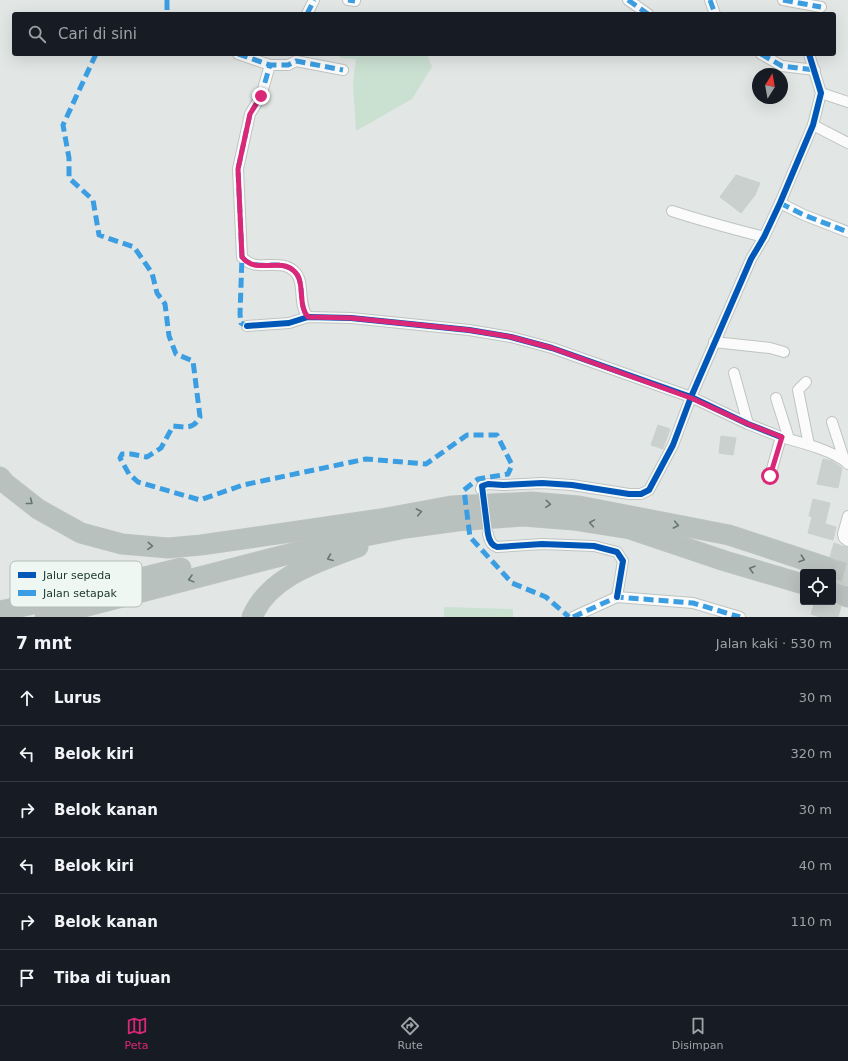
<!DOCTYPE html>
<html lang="id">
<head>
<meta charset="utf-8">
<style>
	:root { --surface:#171b24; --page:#20242c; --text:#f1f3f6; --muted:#9ea1a6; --line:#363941; --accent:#db2777 }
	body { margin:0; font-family:"DejaVu Sans",sans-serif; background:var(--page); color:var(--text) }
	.controls { position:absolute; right:12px; bottom:12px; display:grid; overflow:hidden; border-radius:4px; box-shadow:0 4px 16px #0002 }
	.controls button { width:36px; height:36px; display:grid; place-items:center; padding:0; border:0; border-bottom:1px solid var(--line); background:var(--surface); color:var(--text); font:20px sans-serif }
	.compass { position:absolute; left:752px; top:68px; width:36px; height:36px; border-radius:50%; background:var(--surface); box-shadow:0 4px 16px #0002; rotate:11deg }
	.stop { position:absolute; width:12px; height:12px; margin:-9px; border:3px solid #db2777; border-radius:50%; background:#fff }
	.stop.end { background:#db2777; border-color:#fff; box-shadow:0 1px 4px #0008 }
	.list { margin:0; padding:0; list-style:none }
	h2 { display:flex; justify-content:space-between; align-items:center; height:52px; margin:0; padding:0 16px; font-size:17px }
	h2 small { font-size:13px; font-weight:400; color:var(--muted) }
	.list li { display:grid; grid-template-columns:26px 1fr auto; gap:12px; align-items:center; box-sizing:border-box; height:56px; padding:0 16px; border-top:1px solid var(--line) }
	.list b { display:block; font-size:15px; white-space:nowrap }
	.list em { font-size:13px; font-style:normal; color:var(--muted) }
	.icon { flex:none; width:22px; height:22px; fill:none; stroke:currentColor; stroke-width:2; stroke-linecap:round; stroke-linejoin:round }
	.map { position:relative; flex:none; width:848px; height:617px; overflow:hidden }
	.search { position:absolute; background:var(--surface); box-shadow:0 4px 16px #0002; left:12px; right:12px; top:12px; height:44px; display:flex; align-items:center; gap:10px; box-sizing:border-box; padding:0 14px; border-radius:4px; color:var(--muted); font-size:15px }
	.sheet { height:388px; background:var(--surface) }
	nav { display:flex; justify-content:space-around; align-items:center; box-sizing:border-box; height:56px; border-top:1px solid var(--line); background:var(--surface); font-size:11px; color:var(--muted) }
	nav a { display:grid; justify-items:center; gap:2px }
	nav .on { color:var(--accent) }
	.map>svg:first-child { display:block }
	.green { fill:#cae0d1 }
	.building { fill:#cad0ce; stroke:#cad0ce }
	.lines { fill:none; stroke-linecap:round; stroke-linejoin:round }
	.highway-tunnel { stroke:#bbc4c1; stroke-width:19; stroke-dasharray:19 10; stroke-linecap:butt }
	.street-casing { stroke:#bfc4c2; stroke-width:12 }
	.highway-casing { stroke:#bbc3c1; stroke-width:21 }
	.street { stroke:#fbfbfb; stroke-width:10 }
	.highway { stroke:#b9c1bf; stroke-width:19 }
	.highway-bridge-casing { stroke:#bbc3c1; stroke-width:21; stroke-linecap:butt }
	.highway-bridge { stroke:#b9c1bf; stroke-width:19 }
	.quiet { stroke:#3c9ee2; stroke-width:5; stroke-dasharray:10 5; stroke-linecap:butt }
	.cycleway-casing { stroke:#eff7f3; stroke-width:8 }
	.cycleway { stroke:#0057b8; stroke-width:6 }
	.oneway { stroke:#657671 }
	.route { stroke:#db2777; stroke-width:5 }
	.key { fill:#eff7f3; stroke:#b1beb9; stroke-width:1 }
	.key-label { font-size:11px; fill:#203932 }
</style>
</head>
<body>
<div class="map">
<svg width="848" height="617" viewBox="0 0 848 617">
	<rect width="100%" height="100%" fill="#e2e7e5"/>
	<!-- green -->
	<g class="green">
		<polygon points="341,54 427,54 432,67 412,99 356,131 353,83 356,59 340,58"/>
		<polygon points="444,607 513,609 513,617 444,617"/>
	</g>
	<!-- building -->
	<g class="building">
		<polygon points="736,175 760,183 755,195 741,213 720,197"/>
		<polygon points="658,425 670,429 663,449 651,445"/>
		<polygon points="721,436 736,438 733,455 719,453"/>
		<polygon points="823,459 832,461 842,468 838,488 817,484"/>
		<polygon points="813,499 830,503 825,524 836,527 833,540 808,533 812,517 809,516"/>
		<polygon points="834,543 848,548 848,585 842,585 838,588 834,593 834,599 837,603 841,606 838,617 820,617 811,614 815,602 833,602 833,575 836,571 837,565 834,560 830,557"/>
	</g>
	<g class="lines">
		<!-- highway-tunnel -->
		<g class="highway-tunnel">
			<polyline points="826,567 848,573"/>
			<polyline points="833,592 845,596"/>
		</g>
		<!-- street casing -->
		<g class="street-casing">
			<g id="street">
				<polyline points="348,0 355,1"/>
				<polyline points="628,0 648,14"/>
				<polyline points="710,0 715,14"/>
				<polyline points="783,0 821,7"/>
				<polyline points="307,14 314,0"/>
				<polyline points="238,54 270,65"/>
				<polyline points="761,54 782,66 815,70"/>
				<polyline points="821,93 848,102"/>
				<polyline points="813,125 848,143"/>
				<polyline points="780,203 804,215 848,232"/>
				<path d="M672 211C702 221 733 229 764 237"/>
				<path d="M308 317C297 305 306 281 294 271 279 257 256 274 242 257L238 169 250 114 261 96 270 65H288L296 61 343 70"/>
				<polyline points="247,326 289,323 308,317 351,318 469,330 511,337 552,348 691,397 673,445 649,490 641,494 629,494 572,485 542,483 503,485 488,484 482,486 481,489"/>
				<polyline points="714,342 770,348 784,352"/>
				<polyline points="734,373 748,424"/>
				<polyline points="806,382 798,390 809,445"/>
				<polyline points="776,398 789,439"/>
				<polyline points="832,422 844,459"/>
				<polyline points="781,437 748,424 691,397 751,259 764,237 780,203 813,125 821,93 809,54"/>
				<path d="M770 476 781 437C799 442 836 451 848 464"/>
				<polyline points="848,516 843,534 844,538 848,541"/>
				<path d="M488 534C489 540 491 545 497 547L542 544 594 546 617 552 623 561 617 597"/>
				<polyline points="573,617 617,597 693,603 740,617"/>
			</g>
		</g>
		<!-- highway casing -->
		<g class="highway-casing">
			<g id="highway">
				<polyline points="0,477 5,483 38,509 81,533 122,544 168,548 201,545 381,519 451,506 531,502 579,506 729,535 826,567"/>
				<polyline points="845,596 848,597"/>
				<polyline points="48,601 181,568"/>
				<polyline points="45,617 273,558 355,538 406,528 457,521 523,516 573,520 630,529 725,561 803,584"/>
				<path d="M252 617C270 575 319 562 358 547"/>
			</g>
		</g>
		<!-- street -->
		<use href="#street" class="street"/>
		<!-- highway -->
		<use href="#highway" class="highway"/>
		<!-- highway-bridge casing -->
		<g class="highway-bridge-casing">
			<polyline id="highway-bridge" points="0,611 48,601"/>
		</g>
		<!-- highway-bridge -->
		<use href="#highway-bridge" class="highway-bridge"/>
		<!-- quiet -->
		<g class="quiet">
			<polyline points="167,0 167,14"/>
			<polyline points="348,0 355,1"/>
			<polyline points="628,0 648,14"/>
			<polyline points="710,0 715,14"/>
			<polyline points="783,0 821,7"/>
			<polyline points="307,14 314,0"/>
			<path d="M96 54 63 125 69 158V178L93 200 99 235 134 247 152 273 157 293 165 304 169 336 176 354 193 361 200 417C193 430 186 427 173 426L161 448 147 457 131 454H122L120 458 129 474 138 482 200 500 243 485 366 459 426 464 467 435H497L512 465 508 474 478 479 464 490 470 537 512 583 546 597 569 617"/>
			<polyline points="238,54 270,65"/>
			<polyline points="761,54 782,66 815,70"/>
			<polyline points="780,203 804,215 848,232"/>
			<path d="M242 257C256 274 279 257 294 271 306 281 297 305 308 317"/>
			<polyline points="250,326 247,326 241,323 240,314 242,257 238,169 250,114 261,96 270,65 288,65 296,61 343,70"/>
			<polyline points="573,617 617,597 693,603 740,617"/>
		</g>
		<!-- cycleway casing -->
		<g class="cycleway-casing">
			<g id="cycleway">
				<path d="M247 326 289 323 308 317 351 318 469 330 511 337 552 348 691 397 673 445 649 490 641 494H629L572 485 542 483 503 485 488 484 482 486 488 534C489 540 491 545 497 547L542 544 594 546 617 552 623 561 617 597"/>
				<polyline points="781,437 748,424 691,397 751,259 764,237 780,203 813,125 821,93 809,54"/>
			</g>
		</g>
		<!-- cycleway -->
		<use href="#cycleway" class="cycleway"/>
	</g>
	<!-- one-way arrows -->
	<defs><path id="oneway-chevron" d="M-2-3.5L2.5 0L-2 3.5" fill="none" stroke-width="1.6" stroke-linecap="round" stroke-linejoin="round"/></defs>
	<g class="oneway">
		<use href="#oneway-chevron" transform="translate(30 502) rotate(38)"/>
		<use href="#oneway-chevron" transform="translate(548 504) rotate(5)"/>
		<use href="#oneway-chevron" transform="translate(419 512) rotate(-11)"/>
		<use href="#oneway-chevron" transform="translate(592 523) rotate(-170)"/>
		<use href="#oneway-chevron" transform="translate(676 525) rotate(11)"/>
		<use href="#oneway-chevron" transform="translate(150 546) rotate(4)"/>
		<use href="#oneway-chevron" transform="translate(330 558) rotate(158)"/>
		<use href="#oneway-chevron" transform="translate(802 559) rotate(18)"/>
		<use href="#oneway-chevron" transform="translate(752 569) rotate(-164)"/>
		<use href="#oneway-chevron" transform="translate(191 579) rotate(165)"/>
	</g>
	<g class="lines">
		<!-- route -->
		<path class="route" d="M261 96 250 114 238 169 242 257C256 275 279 257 294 271 306 281 297 305 308 317L351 318 469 330 511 337 552 348 691 398 748 424 782 437 770 476"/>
	</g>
	<!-- legend -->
	<rect x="10" y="561" width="132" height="46" rx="6" class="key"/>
	<rect x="18" y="572" width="18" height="6" fill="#0057b8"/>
	<rect x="18" y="590" width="18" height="6" fill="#3c9ee2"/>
	<g class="key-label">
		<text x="43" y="579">Jalur sepeda</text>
		<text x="43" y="597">Jalan setapak</text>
	</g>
</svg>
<div class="controls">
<button><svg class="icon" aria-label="locate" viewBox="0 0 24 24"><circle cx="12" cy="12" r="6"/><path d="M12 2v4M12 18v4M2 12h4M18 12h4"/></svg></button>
</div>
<svg class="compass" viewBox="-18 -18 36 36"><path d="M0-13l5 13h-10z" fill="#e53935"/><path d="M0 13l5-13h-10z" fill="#9ea1a6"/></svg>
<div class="stop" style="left:770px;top:476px"></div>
<div class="stop end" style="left:261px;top:96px"></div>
<div class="search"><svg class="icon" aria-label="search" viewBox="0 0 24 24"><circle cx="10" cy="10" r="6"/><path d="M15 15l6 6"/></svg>Cari di sini</div>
</div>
<section class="sheet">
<h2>7 mnt<small>Jalan kaki · 530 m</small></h2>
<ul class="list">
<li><svg class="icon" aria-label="ahead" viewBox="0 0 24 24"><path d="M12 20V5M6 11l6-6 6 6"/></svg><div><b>Lurus</b></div><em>30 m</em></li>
<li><svg class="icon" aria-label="left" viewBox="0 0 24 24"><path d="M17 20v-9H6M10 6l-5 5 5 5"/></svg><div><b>Belok kiri</b></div><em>320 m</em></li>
<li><svg class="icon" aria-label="right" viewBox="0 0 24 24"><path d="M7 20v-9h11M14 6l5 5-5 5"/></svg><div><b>Belok kanan</b></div><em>30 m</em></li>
<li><svg class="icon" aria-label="left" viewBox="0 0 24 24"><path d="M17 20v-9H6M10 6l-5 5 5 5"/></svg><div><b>Belok kiri</b></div><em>40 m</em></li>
<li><svg class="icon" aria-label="right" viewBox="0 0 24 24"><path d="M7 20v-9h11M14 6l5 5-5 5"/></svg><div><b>Belok kanan</b></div><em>110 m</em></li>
<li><svg class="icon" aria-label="arrive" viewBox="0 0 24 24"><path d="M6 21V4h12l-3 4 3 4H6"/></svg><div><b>Tiba di tujuan</b></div></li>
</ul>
</section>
<nav>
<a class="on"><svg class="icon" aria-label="map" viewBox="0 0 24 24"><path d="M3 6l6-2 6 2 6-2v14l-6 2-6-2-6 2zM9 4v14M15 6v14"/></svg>Peta</a>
<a><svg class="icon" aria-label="directions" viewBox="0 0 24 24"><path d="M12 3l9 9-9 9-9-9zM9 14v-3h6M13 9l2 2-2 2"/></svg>Rute</a>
<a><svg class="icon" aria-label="saved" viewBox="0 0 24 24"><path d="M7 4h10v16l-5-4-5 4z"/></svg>Disimpan</a>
</nav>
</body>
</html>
